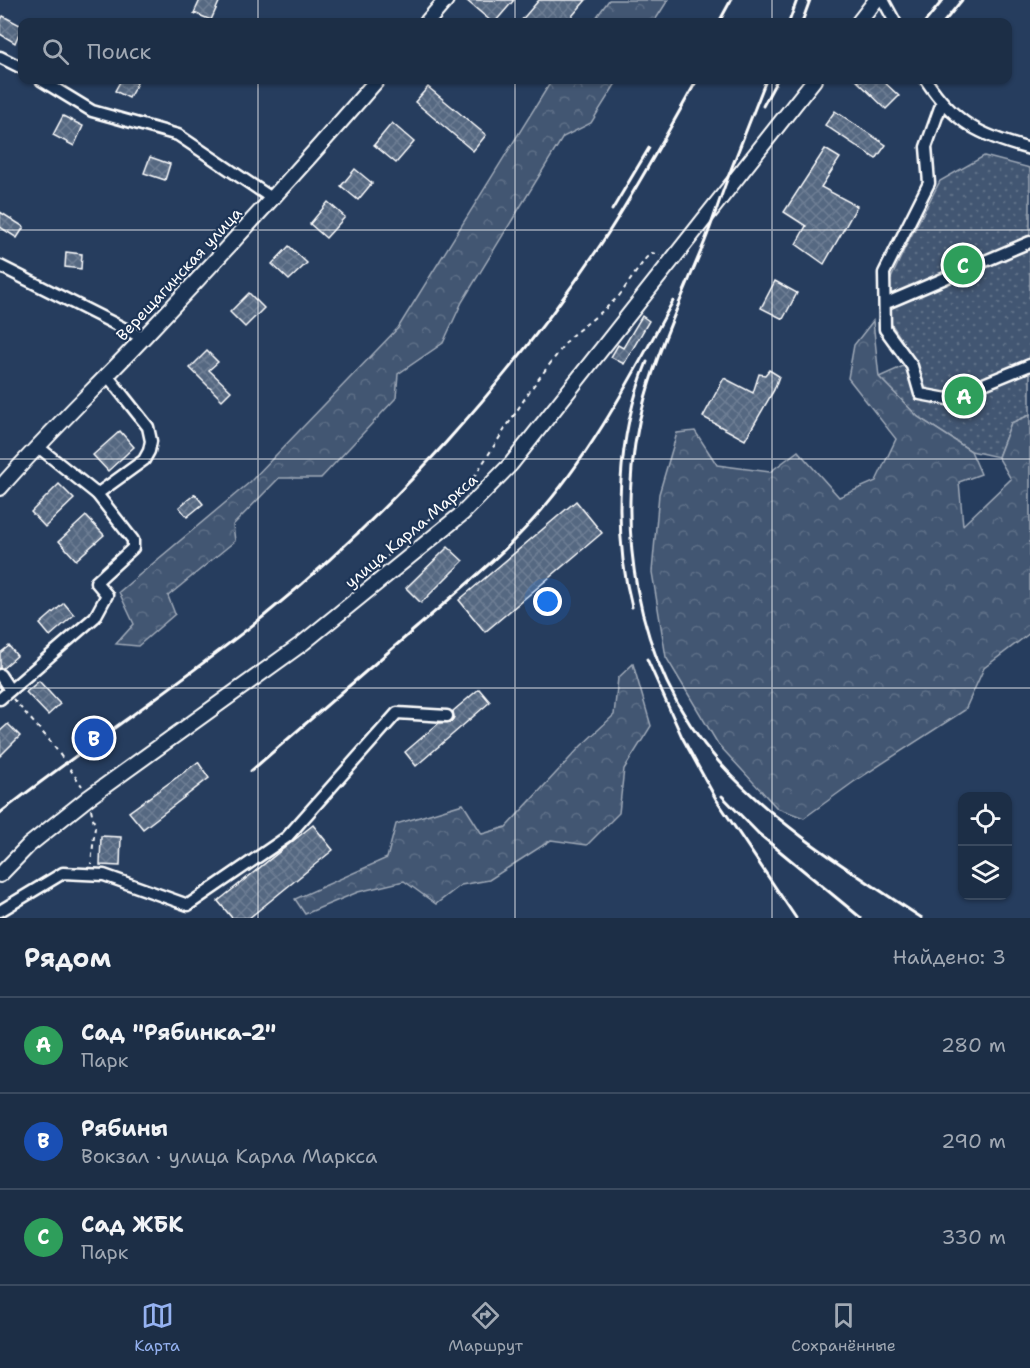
<!DOCTYPE html>
<html lang="ru">
<head>
<meta charset="utf-8">
<style>
	:root { --surface:#1c2e46; --page:#25364d; --text:#f1f3f6; --muted:#a0a8b3; --line:#3a4a5f; --accent:#95b2f1 }
	body { margin:0; font-family:"Shantell Sans",sans-serif; background:var(--page); color:var(--text) }
	.controls { position:absolute; right:18px; bottom:18px; display:grid; overflow:hidden; border-radius:12px; box-shadow:0 2px 4px #0004 }
	.controls button { width:54px; height:54px; display:grid; place-items:center; padding:0; border:0; border-bottom:2px solid var(--line); background:var(--surface); color:var(--text); font:30px sans-serif }
	.you { position:absolute; left:548px; top:602px; width:21px; height:21px; margin:-15px; border:4px solid #fff; border-radius:50%; background:#1a73e8; box-shadow:0 0 0 9px #1a73e833 }
	.badge { display:grid; place-items:center; width:39px; height:39px; border-radius:50%; background:var(--accent); color:#fff; font-size:20px; font-weight:700 }
	.pin { position:absolute; translate:-50% -50%; border:3px solid #fff; box-shadow:0 2px 6px #0006 }
	.list { margin:0; padding:0; list-style:none }
	h2 { display:flex; justify-content:space-between; align-items:center; height:78px; margin:0; padding:0 24px; font-size:26px }
	h2 small { font-size:20px; font-weight:400; color:var(--muted) }
	.list li { display:grid; grid-template-columns:39px 1fr auto; gap:18px; align-items:center; box-sizing:border-box; height:96px; padding:0 24px; border-top:2px solid var(--line) }
	.list b { display:block; font-size:22px; white-space:nowrap }
	.list p { margin:0; font-size:20px; white-space:nowrap; color:var(--muted) }
	.list em { font-size:20px; font-style:normal; color:var(--muted) }
	.icon { flex:none; width:33px; height:33px; fill:none; stroke:currentColor; stroke-width:2; stroke-linecap:round; stroke-linejoin:round }
	.map { position:relative; flex:none; width:1030px; height:918px; overflow:hidden }
	.search { position:absolute; background:var(--surface); box-shadow:0 2px 4px #0004; left:18px; right:18px; top:18px; height:66px; display:flex; align-items:center; gap:15px; box-sizing:border-box; padding:0 21px; border-radius:12px; color:var(--muted); font-size:22px }
	.sheet { height:366px; background:var(--surface) }
	nav { display:flex; justify-content:space-around; align-items:center; box-sizing:border-box; height:84px; border-top:2px solid var(--line); background:var(--surface); font-size:16px; color:var(--muted) }
	nav a { display:grid; justify-items:center; gap:3px }
	nav .on { color:var(--accent) }
	.map>svg:first-child { display:block }
	.grass { fill:url(#grass-dots); stroke:#a0aab8; stroke-width:1.5 }
	.forest { fill:url(#forest-crowns); stroke:#a0aab8; stroke-width:1.5 }
	.building { fill:url(#building-cross-hatch); stroke:#fff; stroke-width:1.5 }
	.lines { fill:none; stroke-linecap:round; stroke-linejoin:round }
	.minor-casing { stroke:#fff; stroke-width:15 }
	.major-casing { stroke:#fff; stroke-width:18 }
	.path { stroke:#fff; stroke-width:2; stroke-dasharray:4.5 4.5; stroke-linecap:butt }
	.minor { stroke:#1d3557; stroke-width:10 }
	.major { stroke:#1d3557; stroke-width:14 }
	.rail { stroke:#fff; stroke-width:3 }
	.grid { fill:none; stroke:#fff; stroke-width:1.5; stroke-opacity:0.55 }
	.labels { text-anchor:middle; dominant-baseline:central; stroke-width:4.5; stroke-linejoin:round; paint-order:stroke }
	.street-label { font-size:16px; fill:#fff; stroke:#1d3557 }
</style>
</head>
<body>
<div class="map">
<svg width="1030" height="918" viewBox="0 0 1030 918">
	<defs>
		<pattern id="grass-dots" width="8" height="8" patternUnits="userSpaceOnUse" patternTransform="scale(1.5)"><rect width="8" height="8" fill="#425672"/><path d="M2 2h.1M6 6h.1" fill="none" stroke="#5e6f87" stroke-width="1.8" stroke-linecap="round"/></pattern>
		<pattern id="forest-crowns" width="20" height="18" patternUnits="userSpaceOnUse" patternTransform="scale(1.5)"><rect width="20" height="18" fill="#425672"/><path d="M2 6a3 3 0 1 1 6 0M12 15a3 3 0 1 1 6 0" fill="none" stroke="#5e6f87"/></pattern>
		<pattern id="building-cross-hatch" width="8" height="8" patternUnits="userSpaceOnUse" patternTransform="scale(1.5)"><rect width="8" height="8" fill="#556781"/><path d="M0 0l8 8M0 8l8-8" fill="none" stroke="#6e7e94"/></pattern>
	</defs>
	<rect width="100%" height="100%" fill="#263d5e"/>
	<filter id="ink" filterUnits="userSpaceOnUse"><feTurbulence type="fractalNoise" baseFrequency=".0167" numOctaves="2"/><feDisplacementMap in="SourceGraphic" scale="12" xChannelSelector="R" yChannelSelector="G"/><feConvolveMatrix kernelMatrix="1 2 1 2 8 2 1 2 1" color-interpolation-filters="sRGB"/></filter>
	<g filter="url(#ink)">
		<!-- grass -->
		<polygon class="grass" points="984,156 1030,168 1030,415 1011,423 998,457 971,451 918,417 879,377 915,361 889,320 889,283 905,248 940,181"/>
		<!-- forest -->
		<g class="forest">
			<polygon points="609,0 668,0 654,22 593,22"/>
			<polygon points="552,80 618,80 591,123 563,137 462,302 443,343 398,374 396,398 321,478 279,478 233,525 235,541 168,596 175,614 138,646 116,644 134,624 119,592 250,482 398,328"/>
			<polygon points="873,321 879,377 918,417 971,451 981,474 959,482 963,525 1011,479 998,457 1011,423 1030,415 1030,633 984,668 965,710 855,781 804,818 777,808 718,744 666,657 652,572 659,494 677,433 695,431 717,465 770,472 798,451 839,497 876,481 896,439 848,378 854,345"/>
			<polygon points="633,664 651,726 624,769 619,813 587,845 551,840 489,880 461,885 436,904 404,881 358,892 305,914 295,899 387,858 396,824 463,804 482,834 506,827 581,746 614,715 618,678"/>
		</g>
		<!-- building -->
		<g class="building">
			<polygon points="200,0 220,0 211,20 194,13"/>
			<polygon points="466,0 514,0 495,22 492,22"/>
			<polygon points="539,0 586,0 567,22 520,22"/>
			<polygon points="3,16 22,26 15,43 0,34 0,22"/>
			<polygon points="121,80 130,80 137,83 129,98 115,91"/>
			<polygon points="856,80 882,80 899,96 886,109"/>
			<polygon points="428,87 486,135 473,151 415,102"/>
			<polygon points="835,111 886,145 876,159 825,125"/>
			<polygon points="63,116 83,126 74,146 53,135"/>
			<polygon points="392,123 414,142 396,163 374,145"/>
			<polygon points="825,149 840,158 821,187 857,206 824,264 796,244 806,226 784,212"/>
			<polygon points="150,157 170,164 165,180 144,173"/>
			<polygon points="355,169 372,183 358,200 341,186"/>
			<polygon points="328,202 345,217 326,238 310,224"/>
			<polygon points="0,212 24,227 17,238 0,227"/>
			<polygon points="289,246 307,263 289,280 272,264"/>
			<polygon points="66,252 82,254 81,269 65,267"/>
			<polygon points="775,281 797,293 783,319 761,308"/>
			<polygon points="249,293 264,308 245,327 230,312"/>
			<polygon points="642,316 649,321 624,364 611,357 618,345 623,348"/>
			<polygon points="207,351 218,362 209,370 231,391 222,400 190,368"/>
			<polygon points="769,370 779,376 774,390 745,440 703,417 724,378 753,393 759,374 765,375"/>
			<polygon points="120,431 134,447 108,471 93,455"/>
			<polygon points="59,484 74,499 45,527 31,512"/>
			<polygon points="195,494 203,504 187,517 179,507"/>
			<polygon points="576,501 602,533 485,632 459,600"/>
			<polygon points="86,516 104,535 76,560 59,541"/>
			<polygon points="448,547 463,561 421,603 406,588"/>
			<polygon points="64,603 74,615 50,636 40,624"/>
			<polygon points="9,646 17,656 3,668 0,668 0,653"/>
			<polygon points="39,681 60,704 48,715 26,692"/>
			<polygon points="479,689 490,702 416,766 405,752 439,723 451,722 454,717 453,711"/>
			<polygon points="8,724 20,736 0,756 0,731"/>
			<polygon points="198,762 209,778 143,829 129,812"/>
			<polygon points="313,825 333,850 249,918 232,918 218,901"/>
			<polygon points="101,836 121,837 120,866 100,865"/>
		</g>
		<g class="lines">
			<!-- minor casing -->
			<g class="minor-casing">
				<g id="minor">
					<polyline points="883,0 895,22"/>
					<polyline points="0,57 22,68"/>
					<polyline points="41,80 92,111 178,135 273,199"/>
					<path d="M926 80C954 123 981 136 1030 149"/>
					<polyline points="942,102 926,147 929,183 884,273 885,329 912,366 920,394 947,399 1030,365"/>
					<polyline points="0,266 143,338"/>
					<polyline points="889,302 1030,242"/>
					<polyline points="97,494 144,460 149,451 151,441 148,427 106,374"/>
					<polyline points="0,675 10,690"/>
					<polyline points="0,699 95,617 107,595 96,582 133,548 133,540 97,494 37,446"/>
					<polyline points="0,911 63,873 104,875 188,905 287,837 397,713 447,716"/>
				</g>
			</g>
			<!-- major casing -->
			<g class="major-casing">
				<g id="major">
					<polyline points="427,22 446,0"/>
					<polyline points="859,22 876,0"/>
					<path d="M0 488C46 435 97 387 145 336 224 252 302 167 377 80"/>
					<polyline points="0,875 29,845 88,798 303,643 463,513 511,464 814,80"/>
				</g>
			</g>
			<!-- path -->
			<g class="path">
				<polyline points="367,574 468,486 531,389 571,336 604,310 619,296 646,258 652,253 660,255"/>
				<polyline points="13,699 51,742 82,786"/>
				<polyline points="91,809 95,827 91,864"/>
			</g>
			<!-- minor -->
			<use href="#minor" class="minor"/>
			<!-- major -->
			<use href="#major" class="major"/>
			<!-- rail -->
			<g class="rail">
				<polyline points="719,22 731,0"/>
				<polyline points="789,22 797,0"/>
				<polyline points="802,22 810,0"/>
				<polyline points="925,22 943,0"/>
				<polyline points="944,22 962,0"/>
				<path d="M766 80C754 110 742 141 730 172 721 195 714 218 705 241 684 293 660 344 645 398 611 519 634 667 719 762 776 826 851 871 922 918"/>
				<polyline points="763,106 777,80"/>
				<polyline points="612,210 649,148"/>
				<path d="M632 607C612 531 617 434 647 362"/>
				<polyline points="647,659 682,737 716,799 796,918"/>
				<path d="M251 771C306 723 361 675 416 628 456 593 498 559 533 520 591 456 632 376 673 301"/>
				<polyline points="722,796 759,834 861,918"/>
				<path d="M0 813C86 746 178 685 264 616 392 512 509 381 601 244 636 191 666 135 697 80"/>
			</g>
		</g>
	</g>
	<!-- grid -->
	<path class="grid" d="M258 0V22M515 0V22M772 0V22M258 80V918M515 80V918M772 80V918M0 230H1030M0 459H1030M0 688H1030"/>
	<g class="labels">
		<!-- street labels -->
		<g class="street-label">
			<text transform="translate(179 274) rotate(-47)">Верещагинская улица</text>
			<text transform="translate(411 531) rotate(-40)">улица Карла Маркса</text>
		</g>
	</g>
</svg>
<div class="controls">
<button><svg class="icon" aria-label="locate" viewBox="0 0 24 24"><circle cx="12" cy="12" r="6"/><path d="M12 2v4M12 18v4M2 12h4M18 12h4"/></svg></button>
<button><svg class="icon" aria-label="layers" viewBox="0 0 24 24"><path d="M12 4l9 5-9 5-9-5zM3 14l9 5 9-5"/></svg></button>
</div>
<div class="you"></div>
<div class="pin badge" style="left:964px;top:396px;background:#2e9e5b">A</div>
<div class="pin badge" style="left:94px;top:738px;background:#1a4fb4">B</div>
<div class="pin badge" style="left:963px;top:265px;background:#2e9e5b">C</div>
<div class="search"><svg class="icon" aria-label="search" viewBox="0 0 24 24"><circle cx="10" cy="10" r="6"/><path d="M15 15l6 6"/></svg>Поиск</div>
</div>
<section class="sheet">
<h2>Рядом<small>Найдено: 3</small></h2>
<ul class="list">
<li><span class="badge" style="background:#2e9e5b">A</span><div><b>Сад &quot;Рябинка-2&quot;</b><p>Парк</p></div><em>280 m</em></li>
<li><span class="badge" style="background:#1a4fb4">B</span><div><b>Рябины</b><p>Вокзал · улица Карла Маркса</p></div><em>290 m</em></li>
<li><span class="badge" style="background:#2e9e5b">C</span><div><b>Сад ЖБК</b><p>Парк</p></div><em>330 m</em></li>
</ul>
</section>
<nav>
<a class="on"><svg class="icon" aria-label="map" viewBox="0 0 24 24"><path d="M3 6l6-2 6 2 6-2v14l-6 2-6-2-6 2zM9 4v14M15 6v14"/></svg>Карта</a>
<a><svg class="icon" aria-label="directions" viewBox="0 0 24 24"><path d="M12 3l9 9-9 9-9-9zM9 14v-3h6M13 9l2 2-2 2"/></svg>Маршрут</a>
<a><svg class="icon" aria-label="saved" viewBox="0 0 24 24"><path d="M7 4h10v16l-5-4-5 4z"/></svg>Сохранённые</a>
</nav>
</body>
</html>
